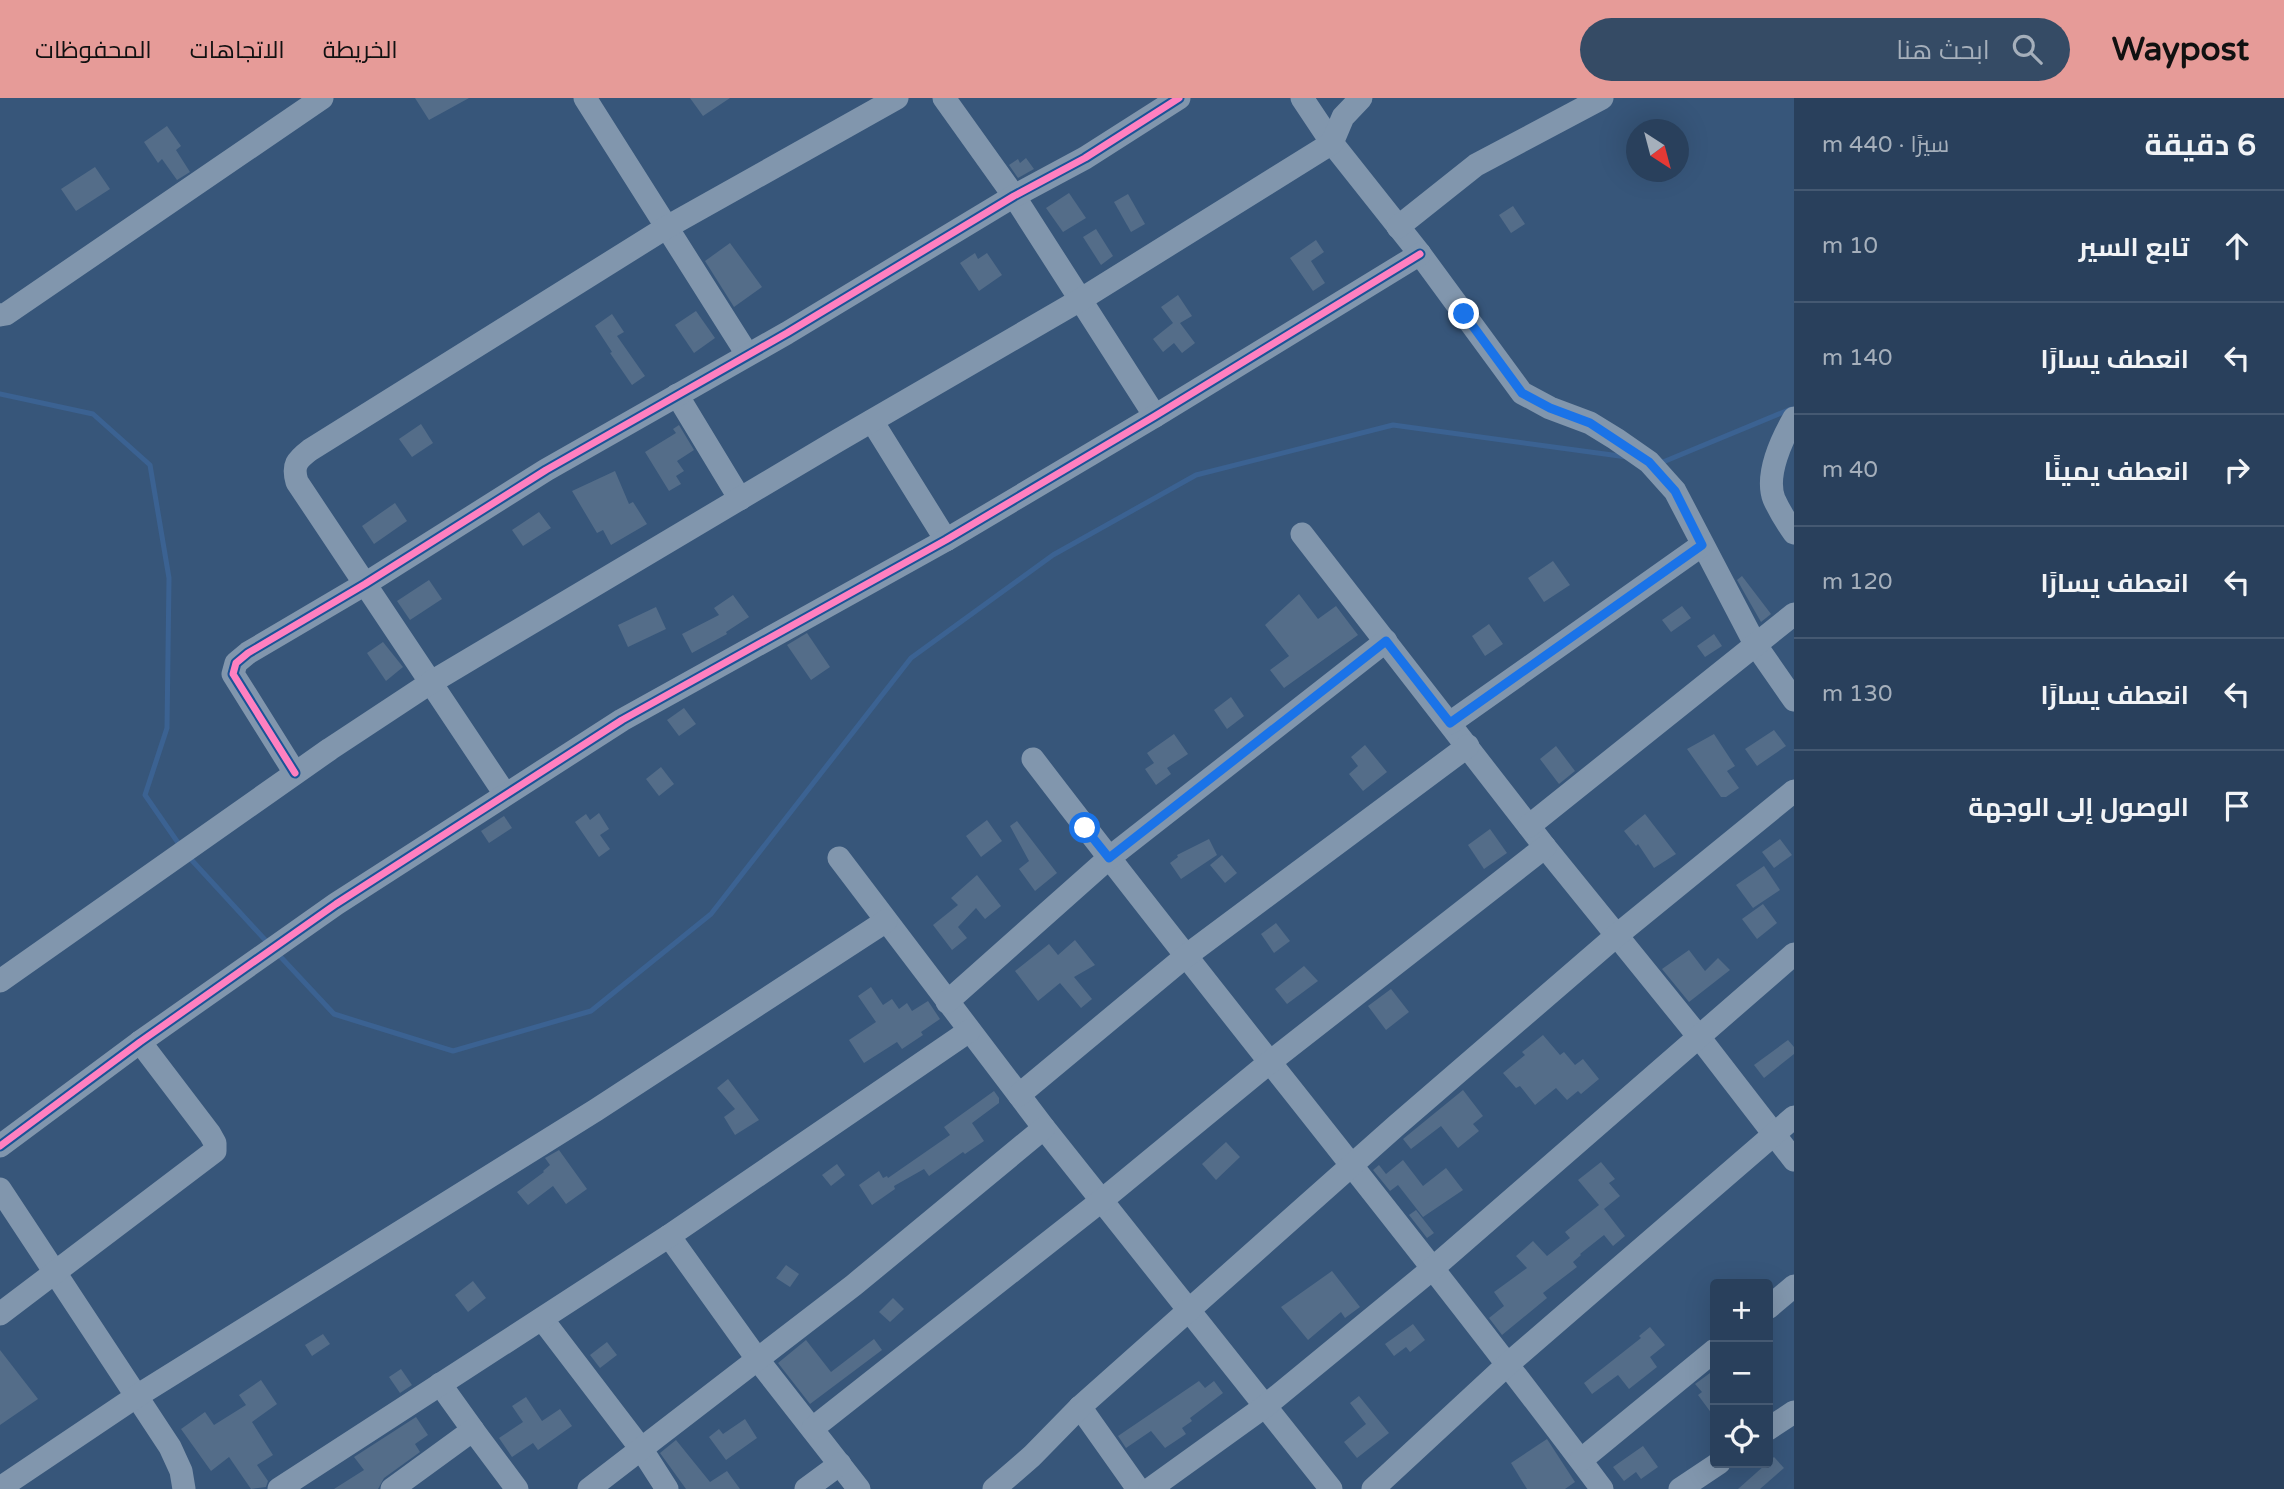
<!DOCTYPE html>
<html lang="ar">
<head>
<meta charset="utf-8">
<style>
	:root { --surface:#29405c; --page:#354b65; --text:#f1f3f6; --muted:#a5afbb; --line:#455972; --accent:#e69b98 }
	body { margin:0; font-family:"Varela Round",Cairo,sans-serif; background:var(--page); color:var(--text); direction:rtl }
	.controls { position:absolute; right:21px; bottom:21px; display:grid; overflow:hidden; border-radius:7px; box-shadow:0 7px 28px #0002 }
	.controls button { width:63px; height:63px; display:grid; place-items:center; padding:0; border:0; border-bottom:2px solid var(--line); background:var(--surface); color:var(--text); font:35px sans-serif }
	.compass { position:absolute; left:1626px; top:21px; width:63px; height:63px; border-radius:50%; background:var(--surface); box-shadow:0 7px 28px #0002; rotate:144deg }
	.stop { position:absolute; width:21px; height:21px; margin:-16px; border:5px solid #1a73e8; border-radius:50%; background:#fff }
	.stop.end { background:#1a73e8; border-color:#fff; box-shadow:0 2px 7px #0008 }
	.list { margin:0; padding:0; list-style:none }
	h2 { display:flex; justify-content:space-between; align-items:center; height:91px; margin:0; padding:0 28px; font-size:30px }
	h2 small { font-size:23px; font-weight:400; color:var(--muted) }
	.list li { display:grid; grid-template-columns:46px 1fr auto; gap:21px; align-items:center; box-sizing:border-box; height:112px; padding:0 28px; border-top:2px solid var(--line) }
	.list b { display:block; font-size:26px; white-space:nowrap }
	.list em { font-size:23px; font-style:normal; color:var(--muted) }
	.icon { flex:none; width:38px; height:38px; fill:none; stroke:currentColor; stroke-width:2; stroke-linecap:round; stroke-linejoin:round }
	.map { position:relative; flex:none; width:1794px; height:1391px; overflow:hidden; direction:ltr }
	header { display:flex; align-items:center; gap:42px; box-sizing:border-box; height:98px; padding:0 35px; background:var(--accent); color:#111 }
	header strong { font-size:33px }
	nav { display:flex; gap:38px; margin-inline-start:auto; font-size:24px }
	.search { width:490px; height:63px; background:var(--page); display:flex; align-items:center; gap:18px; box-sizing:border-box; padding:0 24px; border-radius:38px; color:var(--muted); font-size:26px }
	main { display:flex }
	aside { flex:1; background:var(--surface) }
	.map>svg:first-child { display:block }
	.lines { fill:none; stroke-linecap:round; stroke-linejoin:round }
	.stream { stroke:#3b6292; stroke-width:5 }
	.building { fill:#546d89 }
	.minor { stroke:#8196ad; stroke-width:23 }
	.cycleway-casing { stroke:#1a5397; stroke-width:11 }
	.cycleway { stroke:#ff80c0; stroke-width:7 }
	.route { stroke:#1a73e8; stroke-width:9 }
</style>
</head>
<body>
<header>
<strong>Waypost</strong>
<div class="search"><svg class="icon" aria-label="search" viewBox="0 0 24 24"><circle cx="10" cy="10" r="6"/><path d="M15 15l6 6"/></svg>ابحث هنا</div>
<nav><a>الخريطة</a><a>الاتجاهات</a><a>المحفوظات</a></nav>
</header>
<main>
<aside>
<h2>6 دقيقة<small>سيرًا · 440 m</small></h2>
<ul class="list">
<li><svg class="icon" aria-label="ahead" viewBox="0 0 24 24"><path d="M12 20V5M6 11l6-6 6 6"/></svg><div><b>تابع السير</b></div><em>10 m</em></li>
<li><svg class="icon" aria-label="left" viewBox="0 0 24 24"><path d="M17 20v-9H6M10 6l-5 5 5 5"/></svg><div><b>انعطف يسارًا</b></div><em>140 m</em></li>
<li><svg class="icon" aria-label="right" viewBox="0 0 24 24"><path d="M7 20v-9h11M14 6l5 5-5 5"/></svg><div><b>انعطف يمينًا</b></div><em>40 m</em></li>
<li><svg class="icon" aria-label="left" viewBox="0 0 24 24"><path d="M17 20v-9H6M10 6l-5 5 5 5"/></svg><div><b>انعطف يسارًا</b></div><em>120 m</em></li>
<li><svg class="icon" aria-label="left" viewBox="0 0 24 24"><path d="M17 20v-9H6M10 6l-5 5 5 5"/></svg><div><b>انعطف يسارًا</b></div><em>130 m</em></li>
<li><svg class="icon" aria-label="arrive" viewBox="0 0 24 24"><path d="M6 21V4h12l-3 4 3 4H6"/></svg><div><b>الوصول إلى الوجهة</b></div></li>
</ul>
</aside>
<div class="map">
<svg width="1794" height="1391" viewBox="0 0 1794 1391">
	<rect width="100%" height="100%" fill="#37567a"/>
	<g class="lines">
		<!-- stream -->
		<g class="stream">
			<polyline points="0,296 93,316 150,367 169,480 167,630 145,697 181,749"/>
			<polyline points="1658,363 1663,364 1791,311"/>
			<polyline points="187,757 268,845"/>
			<polyline points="277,855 334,916 453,953 591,913 711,816 911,560 1053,457 1196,377 1393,327 1627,359"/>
		</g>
	</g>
	<!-- building -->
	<g class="building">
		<polygon points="415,0 469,0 429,22"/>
		<polygon points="690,0 730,0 703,18"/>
		<polygon points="167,28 181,48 176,52 190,74 177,82 162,61 158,65 144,44"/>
		<polygon points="1026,60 1034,71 1018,80 1009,67 1018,61 1020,65"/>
		<polygon points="95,69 110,91 76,113 61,91"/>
		<polygon points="1069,95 1086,120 1063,134 1046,110"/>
		<polygon points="1128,96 1145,126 1131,134 1114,104"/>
		<polygon points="1513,108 1525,126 1511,135 1499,117"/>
		<polygon points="1096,131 1113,158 1101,167 1083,139"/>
		<polygon points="1316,142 1324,154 1311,163 1325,185 1313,193 1290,160"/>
		<polygon points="730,145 762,189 734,209 705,163"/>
		<polygon points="975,155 978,161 987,155 1002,177 979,193 960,165"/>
		<polygon points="1178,197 1192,218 1180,225 1195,245 1182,255 1174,245 1163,254 1153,241 1173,225 1161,209"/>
		<polygon points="696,213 715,240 694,255 675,227"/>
		<polygon points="612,216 624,234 617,238 645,278 632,287 610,255 612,254 595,228"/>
		<polygon points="421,326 433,345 412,359 399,341"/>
		<polygon points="679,327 694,352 677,363 684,373 676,378 681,386 669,393 645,354 676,335 673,331"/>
		<polygon points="615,373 629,406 633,404 647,426 611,447 603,432 597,435 572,393"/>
		<polygon points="395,405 407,423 374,446 362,428"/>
		<polygon points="539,414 551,430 523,448 512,432"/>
		<polygon points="1553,463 1570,487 1544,504 1528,480"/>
		<polygon points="1742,478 1771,516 1761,524 1737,482"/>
		<polygon points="429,482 442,501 410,522 397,503"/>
		<polygon points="1299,496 1318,521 1336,508 1358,537 1284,590 1270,572 1289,558 1265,527"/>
		<polygon points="733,497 749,519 726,534 727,536 692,555 682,536 719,517 714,510"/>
		<polygon points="1682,508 1691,520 1671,534 1662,522"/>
		<polygon points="656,509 666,531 628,549 618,527"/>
		<polygon points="1489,526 1503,546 1485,558 1472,538"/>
		<polygon points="807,535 830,569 811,582 787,547"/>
		<polygon points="1714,536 1722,548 1705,559 1697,548"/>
		<polygon points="383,544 403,569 386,583 367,555"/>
		<polygon points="1231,599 1244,618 1227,631 1214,612"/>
		<polygon points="684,610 696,626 679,638 667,622"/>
		<polygon points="1774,632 1786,648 1757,668 1745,651"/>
		<polygon points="1174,636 1188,656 1167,670 1171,676 1156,687 1145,671 1154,665 1147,655"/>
		<polygon points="1714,636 1735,668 1727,673 1739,690 1726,699 1721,699 1687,651"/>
		<polygon points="1365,647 1387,674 1363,693 1349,676 1358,668 1351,659"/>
		<polygon points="1556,648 1575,673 1559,686 1540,661"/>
		<polygon points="661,669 674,686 659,698 646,681"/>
		<polygon points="599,715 609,731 600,737 610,751 599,759 575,724 586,716 590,722"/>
		<polygon points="1645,716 1676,756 1654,770 1638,746 1636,748 1624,733"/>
		<polygon points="504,718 512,730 489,745 481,733"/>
		<polygon points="987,722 1002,743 981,759 966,738"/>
		<polygon points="1017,723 1057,775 1035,793 1019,771 1029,763 1010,728"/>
		<polygon points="1490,731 1507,755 1484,771 1468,747"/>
		<polygon points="1209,741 1217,757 1181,781 1170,765 1178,759 1177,757"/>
		<polygon points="1780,741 1792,757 1774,770 1762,754"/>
		<polygon points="1222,757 1237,775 1225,785 1210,767"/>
		<polygon points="1764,768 1780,792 1753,810 1736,787"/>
		<polygon points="977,777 1001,808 985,821 976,810 958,829 967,840 952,852 933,827 958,807 951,800"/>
		<polygon points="1763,806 1777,825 1757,841 1742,821"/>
		<polygon points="1276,825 1290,843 1274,855 1261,836"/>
		<polygon points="1075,842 1095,867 1074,879 1092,901 1081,910 1060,885 1038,903 1015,873 1049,846 1058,857"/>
		<polygon points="1689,852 1705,873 1718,860 1730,872 1689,904 1662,871"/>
		<polygon points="1304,868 1318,883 1287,906 1275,891"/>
		<polygon points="871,889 883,907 892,901 899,911 907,905 912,913 928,903 940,921 921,934 923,937 902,951 897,944 864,965 849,942 876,924 858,898"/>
		<polygon points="1391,891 1409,914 1386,932 1368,908"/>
		<polygon points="1543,937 1560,957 1564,954 1575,967 1583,961 1599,981 1581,996 1578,993 1567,1002 1556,990 1535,1007 1520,988 1516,990 1503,975 1525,957 1522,954"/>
		<polygon points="1788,942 1794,949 1794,956 1764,980 1754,967"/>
		<polygon points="728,981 759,1022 735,1037 724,1019 735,1011 717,990"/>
		<polygon points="1463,992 1483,1018 1473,1026 1479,1033 1458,1050 1441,1028 1411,1051 1403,1041"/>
		<polygon points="994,993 999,1000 999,1005 972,1025 984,1043 965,1056 963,1054 929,1078 924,1071 894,1088 895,1091 872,1107 859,1087 879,1073 883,1080 887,1078 888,1080 950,1037 944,1029"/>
		<polygon points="1226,1044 1240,1059 1216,1082 1202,1066"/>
		<polygon points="559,1052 587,1091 566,1106 553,1088 528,1107 517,1094 544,1074 543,1073 550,1067 545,1060"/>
		<polygon points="1403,1062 1423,1088 1446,1070 1463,1092 1423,1119 1398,1087 1390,1093 1373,1072 1379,1067 1386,1076"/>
		<polygon points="1601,1064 1615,1081 1609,1085 1620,1098 1604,1111 1625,1138 1613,1148 1604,1137 1580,1156 1581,1157 1573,1164 1577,1169 1543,1195 1547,1200 1502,1237 1489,1220 1504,1208 1494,1194 1527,1170 1516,1158 1533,1143 1547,1158 1570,1140 1565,1134 1599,1107 1578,1082"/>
		<polygon points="837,1066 845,1077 831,1088 822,1077"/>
		<polygon points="1416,1112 1434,1135 1427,1140 1409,1117"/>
		<polygon points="786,1167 799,1176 790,1189 776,1180"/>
		<polygon points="1332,1173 1360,1209 1345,1220 1341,1214 1308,1242 1281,1209"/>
		<polygon points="473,1183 486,1200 468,1214 455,1197"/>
		<polygon points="893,1200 904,1211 890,1224 879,1214"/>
		<polygon points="1413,1226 1425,1242 1410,1254 1406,1249 1394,1258 1385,1246"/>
		<polygon points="1650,1229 1665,1247 1650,1259 1657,1269 1629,1291 1618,1277 1592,1296 1584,1285 1641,1240 1639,1238"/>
		<polygon points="323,1236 330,1246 312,1258 305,1247"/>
		<polygon points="874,1241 882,1252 810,1306 778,1265 806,1242 831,1274"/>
		<polygon points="607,1244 617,1257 600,1270 590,1257"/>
		<polygon points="0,1252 38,1301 0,1327"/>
		<polygon points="401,1271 412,1287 400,1295 389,1279"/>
		<polygon points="1710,1275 1715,1282 1715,1320 1698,1297 1702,1294 1695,1286"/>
		<polygon points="261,1282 277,1306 252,1324 273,1357 257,1367 268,1383 266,1389 251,1391 229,1359 211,1373 181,1331 205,1314 214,1327 246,1307 239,1297"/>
		<polygon points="1199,1283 1205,1290 1214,1283 1223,1295 1190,1320 1192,1323 1182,1330 1186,1336 1165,1350 1151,1333 1126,1350 1118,1338"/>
		<polygon points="1359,1298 1389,1335 1357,1360 1344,1344 1366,1326 1350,1305"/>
		<polygon points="526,1299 542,1323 560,1311 572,1328 538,1352 533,1345 512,1359 499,1340 523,1324 512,1308"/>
		<polygon points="416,1319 428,1337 415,1346 420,1354 384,1380 378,1391 334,1391 364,1372 354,1359"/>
		<polygon points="745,1321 757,1340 726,1362 709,1339 719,1331 723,1336"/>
		<polygon points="1547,1341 1575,1384 1565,1391 1527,1391 1511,1365"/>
		<polygon points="676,1342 710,1384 727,1373 740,1391 686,1391 660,1355"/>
		<polygon points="1643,1348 1658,1369 1641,1381 1636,1374 1624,1383 1613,1369"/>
		<polygon points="1774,1359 1784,1370 1760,1391 1738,1391"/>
	</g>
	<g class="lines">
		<!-- minor -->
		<g class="minor">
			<polyline points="585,0 747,256"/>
			<polyline points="944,0 1014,98 1155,318"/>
			<polyline points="1302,0 1332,45 1420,156 1522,295 1550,310 1590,325 1616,341 1649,364 1675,393 1755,546 1794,602"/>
			<polyline points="1398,129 1476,67 1602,0"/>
			<polyline points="0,217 6,216 322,0"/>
			<polyline points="677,297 740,401"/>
			<path d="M1794 320C1782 341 1765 377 1774 401 1779 412 1787 425 1794 435"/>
			<polyline points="872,323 946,442"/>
			<polyline points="1302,436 1545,749 1699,939 1794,1062"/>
			<polyline points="1450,625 1702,447"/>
			<path d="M1033 661C1220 906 1417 1144 1602 1391"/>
			<polyline points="295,675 233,576 236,565 248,555 365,486 546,372 787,235 1014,98 1085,60 1179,0"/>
			<path d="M505 696 297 384C292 367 297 362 310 352L667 129 897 0"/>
			<polyline points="1529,728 1794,516"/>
			<polyline points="839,760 1044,1030 1331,1391"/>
			<polyline points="0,883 330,651 430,585 837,343 1080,202 1332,45 1343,19 1361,0"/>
			<polyline points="947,904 1109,760 1386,543"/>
			<polyline points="1019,997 1186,858 1468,648"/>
			<polyline points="0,1048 140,944 336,806 622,622 946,442 1155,318 1420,156"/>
			<polyline points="0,1091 170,1349 181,1373 184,1391"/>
			<polyline points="669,1138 758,1262 859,1391"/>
			<polyline points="1768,1210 1794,1188"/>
			<polyline points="0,1216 215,1053 215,1045 210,1036 140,944"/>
			<polyline points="542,1221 642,1352 667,1391"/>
			<polyline points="440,1286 473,1332"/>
			<polyline points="1080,1309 1138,1391"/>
			<polyline points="813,1330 1101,1103 1270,964 1545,749"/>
			<polyline points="1768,1331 1794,1314"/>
			<polyline points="1581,1362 1715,1252"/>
			<polyline points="0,1390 137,1298 596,1012 886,823"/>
			<polyline points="279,1391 669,1138 969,933"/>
			<polyline points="392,1391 473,1332 517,1391"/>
			<polyline points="589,1391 854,1187 1044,1030"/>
			<polyline points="806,1391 840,1366"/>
			<polyline points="994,1391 1032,1358 1080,1309 1397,1027 1616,838 1794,693"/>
			<polyline points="1150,1391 1264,1309 1432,1171 1794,856"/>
			<polyline points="1373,1391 1508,1266 1794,1019"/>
			<polyline points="1680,1391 1719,1365"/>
		</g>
		<!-- cycleway casing -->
		<g class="cycleway-casing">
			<g id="cycleway">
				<polyline points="295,675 233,576 236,565 248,555 365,486 546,372 787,235 1014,98 1085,60 1179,0"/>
				<polyline points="0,1048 140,944 336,806 622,622 946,442 1155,318 1420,156"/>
			</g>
		</g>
		<!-- cycleway -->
		<use href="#cycleway" class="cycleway"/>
	</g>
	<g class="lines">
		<!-- route -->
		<polyline class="route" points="1085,730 1109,760 1386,543 1450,625 1702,447 1675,393 1649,364 1590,325 1550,310 1522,295 1464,216"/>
	</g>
</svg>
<div class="controls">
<button>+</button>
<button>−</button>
<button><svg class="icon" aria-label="locate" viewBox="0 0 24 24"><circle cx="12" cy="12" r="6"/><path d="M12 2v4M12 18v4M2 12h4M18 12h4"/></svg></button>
</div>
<svg class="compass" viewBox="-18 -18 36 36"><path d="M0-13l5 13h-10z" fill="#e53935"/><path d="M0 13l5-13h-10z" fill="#a5afbb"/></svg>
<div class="stop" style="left:1085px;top:730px"></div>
<div class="stop end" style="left:1464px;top:216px"></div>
</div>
</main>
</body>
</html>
